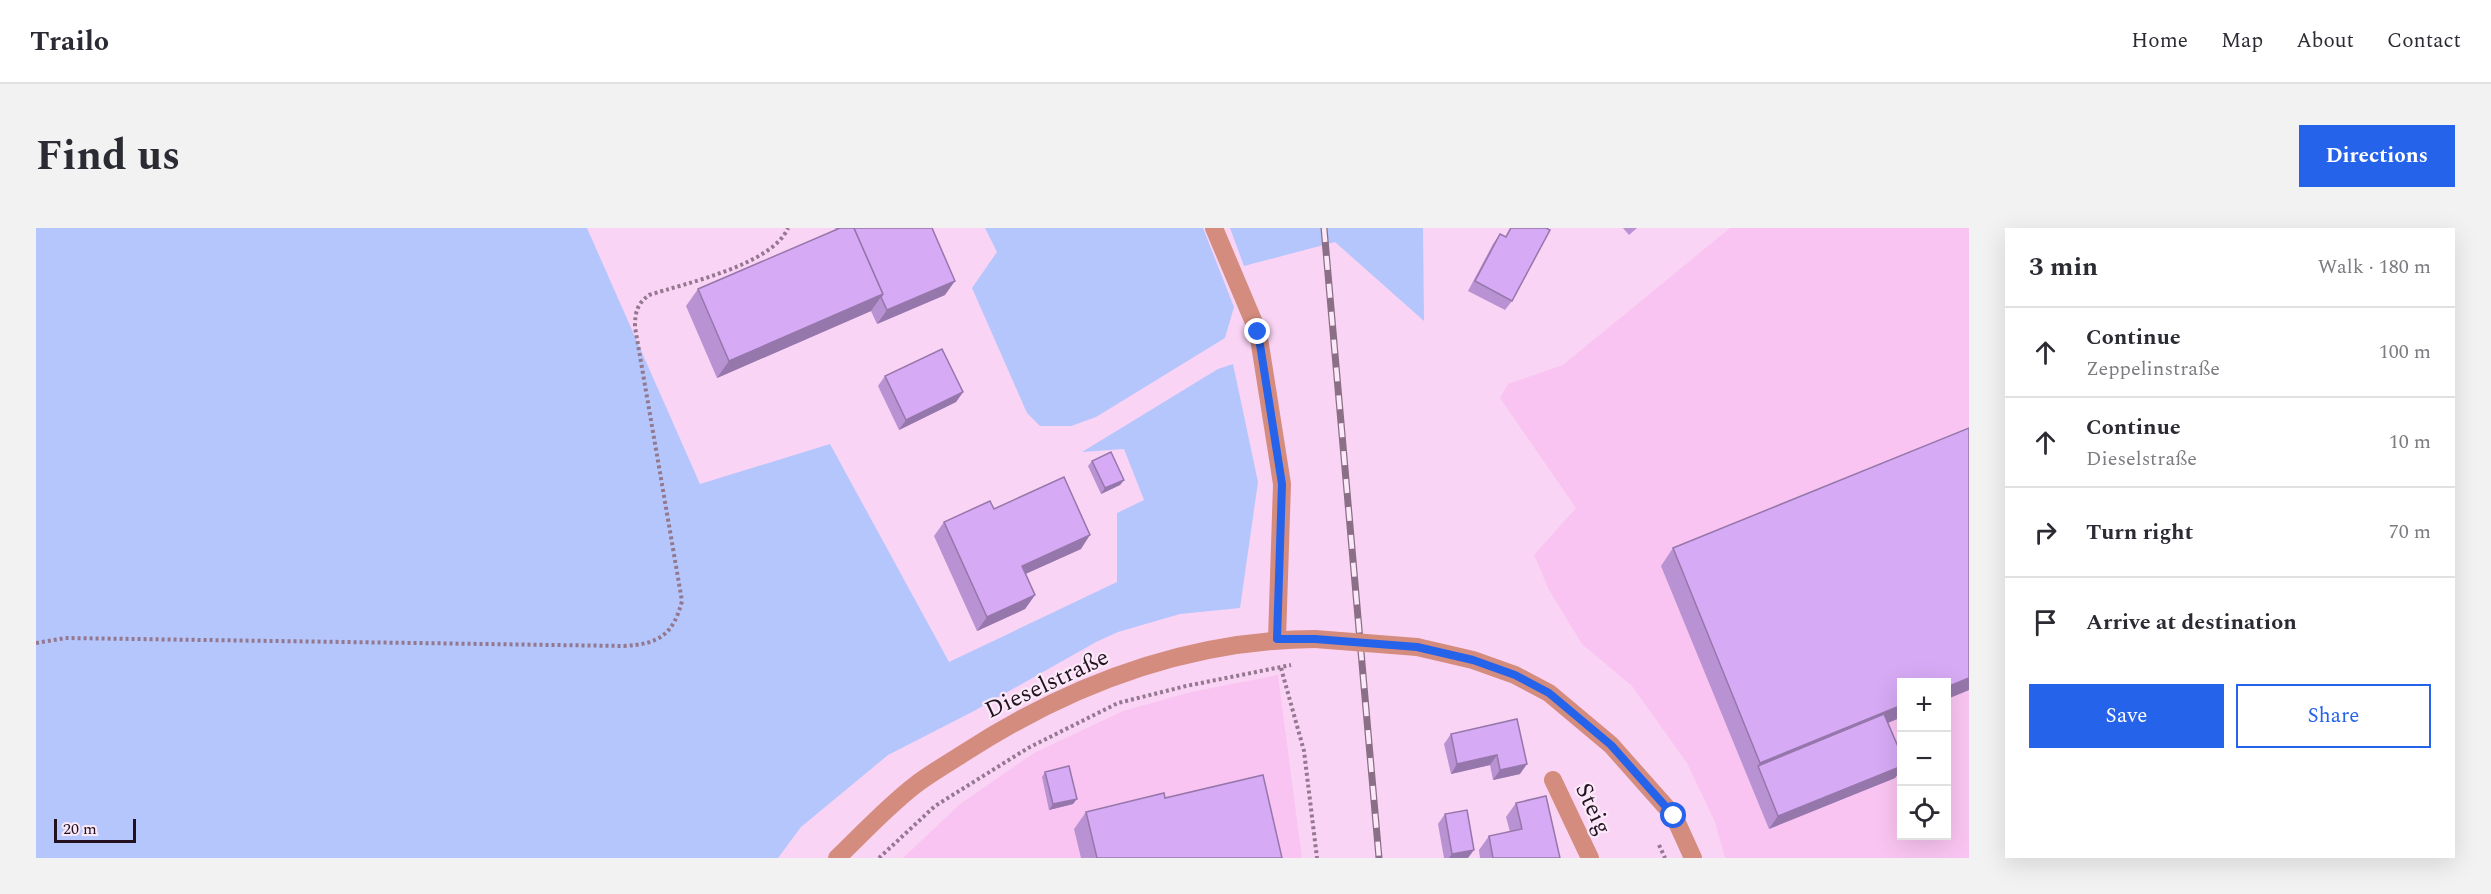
<!DOCTYPE html>
<html lang="en">
<head>
<meta charset="utf-8">
<style>
	:root { --surface:#fff; --page:#f2f2f3; --text:#2b2b33; --muted:#7c7c81; --line:#e1e1e2; --accent:#2563eb }
	body { margin:0; font-family:Spectral,serif; background:var(--page); color:var(--text) }
	.controls { position:absolute; right:18px; bottom:18px; display:grid; overflow:hidden; border-radius:0px; box-shadow:0 6px 24px #0002 }
	.controls button { width:54px; height:54px; display:grid; place-items:center; padding:0; border:0; border-bottom:2px solid var(--line); background:var(--surface); color:var(--text); font:30px sans-serif }
	.scale { position:absolute; left:18px; bottom:15px; width:82px; box-sizing:border-box; padding-left:6px; border:3px solid #221220; border-top:0; font-size:16px; line-height:21px; white-space:nowrap; color:#221220; -webkit-text-stroke:4px #fbe8f8; paint-order:stroke }
	.stop { position:absolute; width:18px; height:18px; margin:-14px; border:4px solid #2563eb; border-radius:50%; background:#fff }
	.stop.end { background:#2563eb; border-color:#fff; box-shadow:0 2px 6px #0008 }
	.list { margin:0; padding:0; list-style:none }
	h2 { display:flex; justify-content:space-between; align-items:center; height:78px; margin:0; padding:0 24px; font-size:26px }
	h2 small { font-size:20px; font-weight:400; color:var(--muted) }
	.list li { display:grid; grid-template-columns:39px 1fr auto; gap:18px; align-items:center; box-sizing:border-box; height:90px; padding:0 24px; border-top:2px solid var(--line) }
	.list b { display:block; font-size:22px; white-space:nowrap }
	.list p { margin:0; font-size:20px; white-space:nowrap; color:var(--muted) }
	.list em { font-size:20px; font-style:normal; color:var(--muted) }
	.actions { display:flex; gap:12px; padding:18px 24px }
	.actions a { flex:1; padding:14px 0; border:2px solid var(--accent); border-radius:0px; text-align:center; font-size:21px; color:var(--accent) }
	.actions .main { background:var(--accent); color:#fff }
	.icon { flex:none; width:33px; height:33px; fill:none; stroke:currentColor; stroke-width:2; stroke-linecap:round; stroke-linejoin:round }
	.map { position:relative; flex:none; width:1933px; height:630px; overflow:hidden; border-radius:0px }
	header { display:flex; align-items:center; gap:36px; box-sizing:border-box; height:84px; padding:0 30px; background:var(--surface); border-bottom:2px solid var(--line) }
	header strong { font-size:28px }
	nav { display:flex; gap:33px; margin-inline-start:auto; font-size:21px }
	.intro { display:flex; align-items:center; justify-content:space-between; box-sizing:border-box; height:144px; padding:0 36px }
	h1 { margin:0; font-size:42px }
	.button { padding:15px 27px; border-radius:0px; background:var(--accent); color:#fff; font-size:21px; font-weight:700 }
	main { display:flex; gap:36px; padding:0 36px }
	aside { flex:1; background:var(--surface); border-radius:0px; box-shadow:0 6px 24px #0002 }
	.map>svg:first-child { display:block }
	.built { fill:#f9c4f1; fill-rule:evenodd }
	.green { fill:#b5c6fd }
	.lines { fill:none; stroke-linecap:round; stroke-linejoin:round }
	.path { stroke:#93788f; stroke-width:4; stroke-dasharray:3 3; stroke-linecap:butt }
	.minor { stroke:#d48c7f; stroke-width:18 }
	.rail-casing { stroke:#8a6f86; stroke-width:7 }
	.rail { stroke:#fbe8f8; stroke-width:4.5; stroke-dasharray:14; stroke-linecap:butt }
	.minor-bridge { stroke:#d48c7f; stroke-width:18 }
	.wall { fill:#b892d2 }
	.shaded-wall { fill:#9677ab }
	.building { fill:#d6aaf4; stroke:#9677ab; stroke-width:1.5 }
	.route { stroke:#2563eb; stroke-width:8 }
	.labels { text-anchor:middle; dominant-baseline:central; stroke-width:4.5; stroke-linejoin:round; paint-order:stroke }
	.street-label { font-size:24px; fill:#221220; stroke:#fbe8f8 }
</style>
</head>
<body>
<header>
<strong>Trailo</strong>
<nav><a>Home</a><a>Map</a><a>About</a><a>Contact</a></nav>
</header>
<div class="intro"><h1>Find us</h1><a class="button">Directions</a></div>
<main>
<div class="map">
<svg width="1933" height="630" viewBox="0 0 1933 630">
	<rect width="100%" height="100%" fill="#fad4f4"/>
	<!-- built -->
	<g class="built">
		<path d="M1694 0H1933V630H1689L1679 594 1651 535 1596 458 1546 416 1513 362 1498 327 1540 280 1464 170 1472 156 1527 137ZM1866 454H1910V608H1866Z"/>
		<polygon points="1242,447 1266,630 867,630 924,576 998,525 1087,483 1155,464"/>
	</g>
	<!-- green -->
	<g class="green">
		<polygon points="0,0 551,0 664,256 794,216 913,434 1081,354 1081,285 1108,272 1088,221 1046,224 1182,141 1197,136 1222,254 1204,380 1144,386 1082,404 1060,414 938,483 852,527 765,599 742,630 0,630"/>
		<polygon points="949,0 1167,0 1198,79 1189,110 1060,189 1035,198 1004,198 991,185 936,60 961,24"/>
		<polygon points="1194,0 1387,0 1388,93 1299,14 1208,38"/>
	</g>
	<g class="lines">
		<!-- path -->
		<g class="path">
			<path d="M0 415 29 410 588 418C623 416 637 407 646 373L599 99C599 84 601 76 613 67 650 55 736 37 752 0"/>
			<polyline points="1245,440 1268,523 1281,630"/>
			<polyline points="1623,617 1629,630"/>
			<polyline points="843,630 899,578 992,520 1082,475 1150,458 1255,437"/>
		</g>
		<!-- minor -->
		<g class="minor">
			<polyline points="1178,0 1222,104 1246,256 1241,411"/>
			<polyline points="1381,419 1437,432 1479,447 1513,465 1575,517 1638,588 1657,630"/>
			<polyline points="1517,552 1554,630"/>
			<path d="M801 630C826 606 851 579 878 558 893 546 911 536 928 525 1033 457 1152 412 1279 411"/>
		</g>
		<!-- rail casing -->
		<g class="rail-casing">
			<polyline id="rail" points="1288,0 1343,630"/>
		</g>
		<!-- rail -->
		<use href="#rail" class="rail"/>
		<!-- minor-bridge -->
		<polyline class="minor-bridge" points="1279,411 1381,419"/>
	</g>
	<!-- wall -->
	<g class="wall">
		<polygon points="799,0 896,0 909,67 841,96 835,83 681,150 650,78 662,61 800,2"/>
		<polygon points="1474,0 1510,0 1476,73 1469,82 1432,63 1457,16 1464,6 1469,9"/>
		<polygon points="1587,0 1601,0 1593,7"/>
		<polygon points="849,148 927,164 920,174 863,202 842,158"/>
		<polygon points="1933,200 1933,462 1911,471 1866,454 1866,489 1852,495 1866,538 1866,541 1859,550 1733,601 1625,338 1637,320"/>
		<polygon points="1056,233 1088,252 1084,257 1065,266 1052,238"/>
		<polygon points="958,281 1045,321 989,346 999,367 989,381 941,403 898,308 908,294"/>
		<polygon points="1481,491 1484,546 1457,552 1454,537 1415,546 1408,516 1415,506"/>
		<polygon points="1009,544 1037,576 1013,582 1006,549"/>
		<polygon points="1129,570 1246,630 1045,630 1038,601 1050,584"/>
		<polygon points="1480,575 1524,630 1444,630 1443,622 1453,608 1474,604 1470,589"/>
		<polygon points="1409,586 1432,630 1408,630 1402,596"/>
	</g>
	<!-- shaded-wall -->
	<g class="shaded-wall">
		<polygon points="919,53 909,67 841,96 851,82"/>
		<polygon points="847,66 835,83 681,150 693,133"/>
		<polygon points="927,164 920,174 863,202 870,192"/>
		<polygon points="1088,252 1084,257 1065,266 1069,260"/>
		<polygon points="1054,307 1045,321 976,352 986,338"/>
		<polygon points="999,367 989,381 941,403 951,389"/>
		<polygon points="1933,450 1933,462 1911,471 1911,459"/>
		<polygon points="1866,477 1866,489 1725,546 1722,538 1724,535"/>
		<polygon points="1461,527 1454,537 1415,546 1421,536"/>
		<polygon points="1491,536 1484,546 1457,552 1464,542"/>
		<polygon points="1866,538 1866,541 1859,550 1733,601 1742,588"/>
		<polygon points="1041,571 1037,576 1013,582 1017,576"/>
		<polygon points="1438,622 1432,630 1413,630 1416,626"/>
	</g>
	<!-- building -->
	<g class="building">
		<polygon points="804,0 818,0 847,66 693,133 662,61"/>
		<polygon points="818,0 896,0 919,53 851,82 845,69 847,66"/>
		<polygon points="1475,0 1510,0 1514,2 1476,73 1439,53 1464,6 1470,9"/>
		<polygon points="906,121 927,164 870,192 849,148"/>
		<polygon points="1933,200 1933,450 1911,459 1911,454 1866,454 1866,477 1724,535 1637,320"/>
		<polygon points="1075,224 1088,252 1069,260 1056,233"/>
		<polygon points="1028,249 1054,307 986,338 999,367 951,389 908,294 954,273 958,281"/>
		<polygon points="1848,486 1866,528 1866,538 1742,588 1722,538"/>
		<polygon points="1481,491 1491,536 1464,542 1461,527 1421,536 1415,506"/>
		<polygon points="1033,538 1041,571 1017,576 1009,544"/>
		<polygon points="1227,547 1246,630 1061,630 1050,584 1128,565 1129,570"/>
		<polygon points="1510,568 1524,630 1457,630 1453,608 1486,601 1480,575"/>
		<polygon points="1431,582 1438,622 1416,626 1409,586"/>
	</g>
	<g class="lines">
		<!-- route -->
		<polyline class="route" points="1222,104 1246,256 1241,411 1279,411 1381,419 1437,432 1479,447 1513,465 1575,517 1638,588"/>
	</g>
	<g class="labels">
		<!-- street labels -->
		<g class="street-label">
			<text transform="translate(1011 456) rotate(-25)">Dieselstraße</text>
			<text transform="translate(1557 581) rotate(65)">Steig</text>
		</g>
	</g>
</svg>
<div class="controls">
<button>+</button>
<button>−</button>
<button><svg class="icon" aria-label="locate" viewBox="0 0 24 24"><circle cx="12" cy="12" r="6"/><path d="M12 2v4M12 18v4M2 12h4M18 12h4"/></svg></button>
</div>
<div class="scale">20 m</div>
<div class="stop" style="left:1638px;top:588px"></div>
<div class="stop end" style="left:1222px;top:104px"></div>
</div>
<aside>
<h2>3 min<small>Walk · 180 m</small></h2>
<ul class="list">
<li><svg class="icon" aria-label="ahead" viewBox="0 0 24 24"><path d="M12 20V5M6 11l6-6 6 6"/></svg><div><b>Continue</b><p>Zeppelinstraße</p></div><em>100 m</em></li>
<li><svg class="icon" aria-label="ahead" viewBox="0 0 24 24"><path d="M12 20V5M6 11l6-6 6 6"/></svg><div><b>Continue</b><p>Dieselstraße</p></div><em>10 m</em></li>
<li><svg class="icon" aria-label="right" viewBox="0 0 24 24"><path d="M7 20v-9h11M14 6l5 5-5 5"/></svg><div><b>Turn right</b></div><em>70 m</em></li>
<li><svg class="icon" aria-label="arrive" viewBox="0 0 24 24"><path d="M6 21V4h12l-3 4 3 4H6"/></svg><div><b>Arrive at destination</b></div></li>
</ul>
<div class="actions"><a class="main">Save</a><a>Share</a></div>
</aside>
</main>
</body>
</html>
